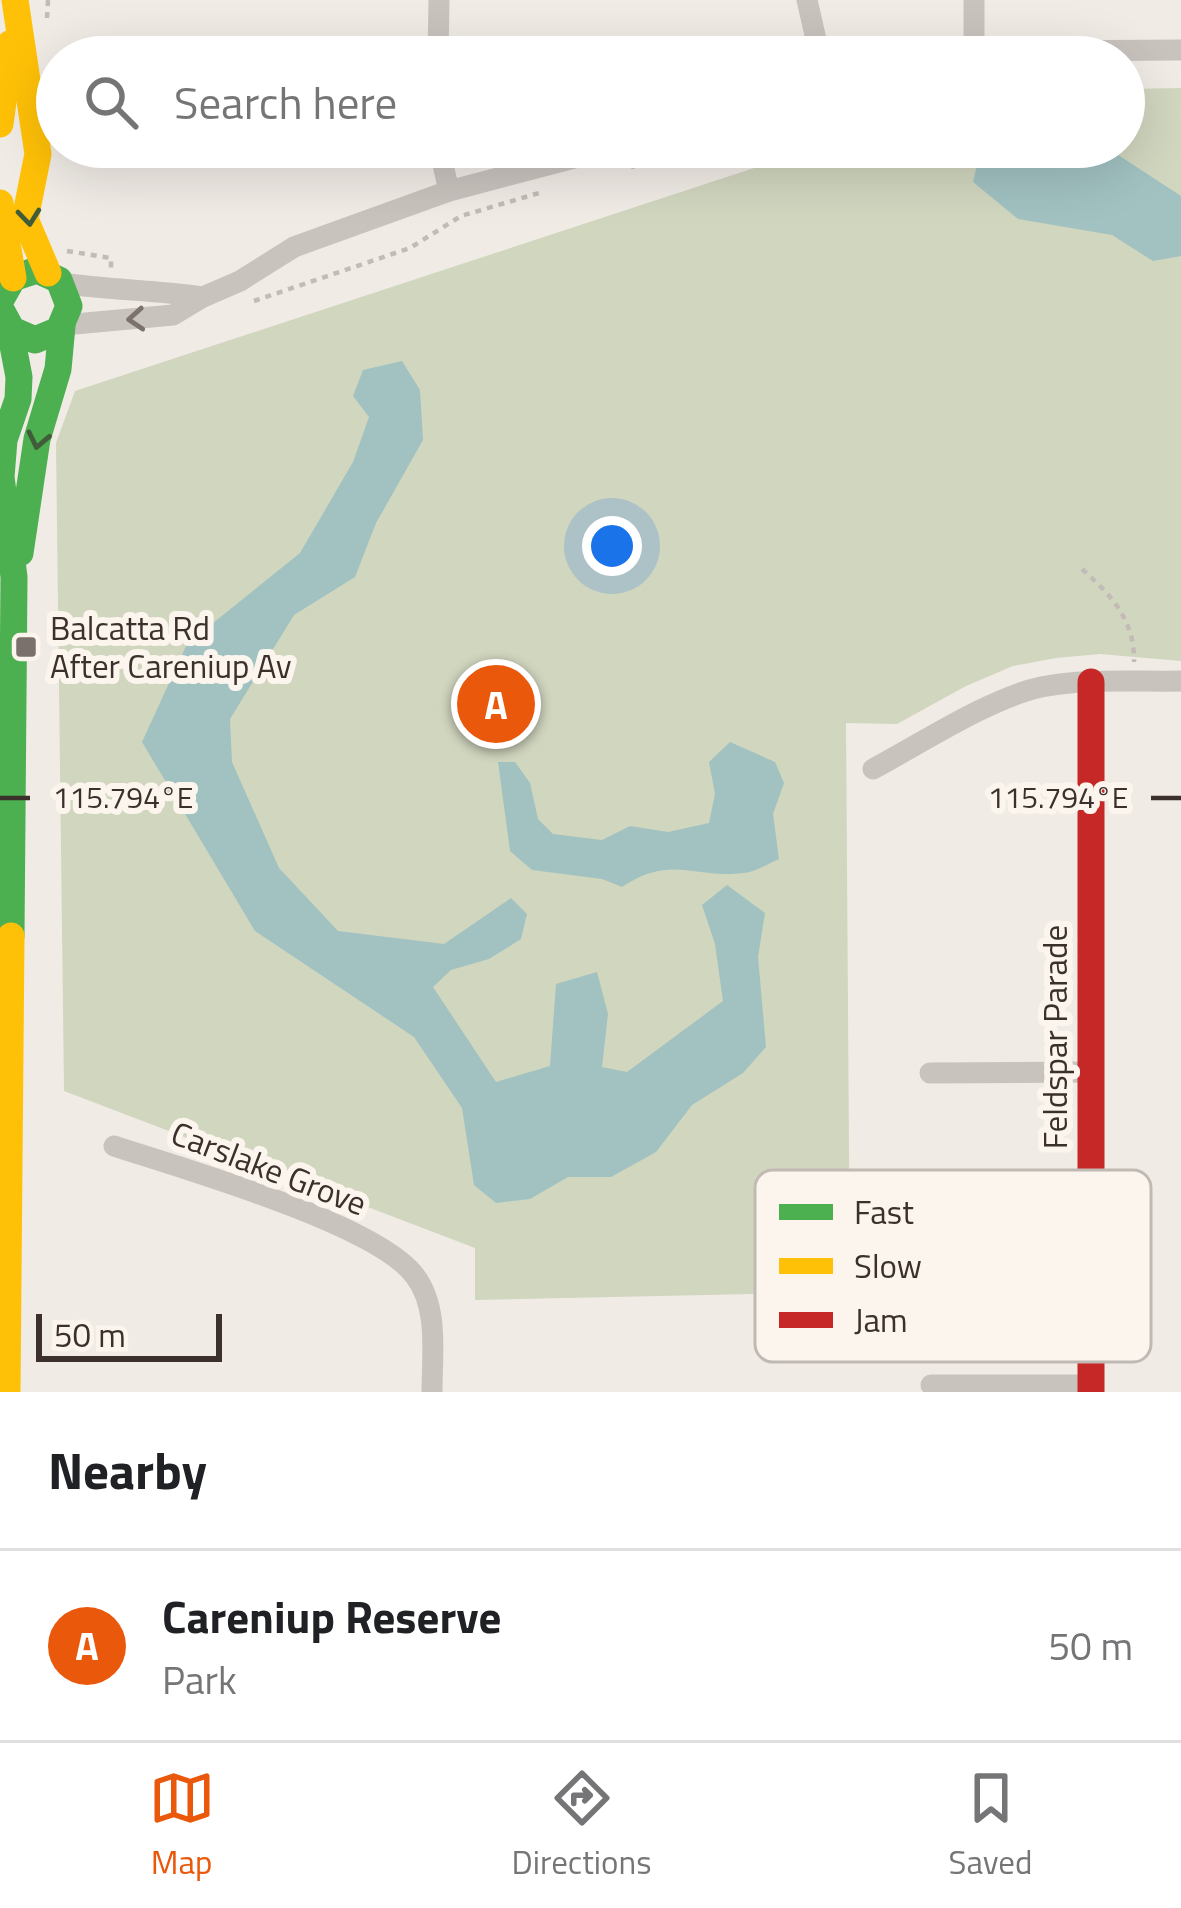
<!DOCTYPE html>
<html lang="en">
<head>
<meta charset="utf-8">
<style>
	:root { --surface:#fff; --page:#f2f2f2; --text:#202124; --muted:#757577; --line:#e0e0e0; --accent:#ea580c }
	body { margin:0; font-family:"Titillium Web",sans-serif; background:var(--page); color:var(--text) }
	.scale { position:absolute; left:36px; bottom:30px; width:186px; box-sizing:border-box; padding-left:12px; border:6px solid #3b302b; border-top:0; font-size:33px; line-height:42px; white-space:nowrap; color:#3b302b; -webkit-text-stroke:9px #fbf5ee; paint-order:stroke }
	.you { position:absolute; left:612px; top:546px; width:42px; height:42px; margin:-30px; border:9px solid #fff; border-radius:50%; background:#1a73e8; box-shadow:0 0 0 18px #1a73e833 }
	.badge { display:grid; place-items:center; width:78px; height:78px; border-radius:50%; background:var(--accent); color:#fff; font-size:39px; font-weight:700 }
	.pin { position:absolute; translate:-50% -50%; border:6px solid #fff; box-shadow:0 3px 12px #0006 }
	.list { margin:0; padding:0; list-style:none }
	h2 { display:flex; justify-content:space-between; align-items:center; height:156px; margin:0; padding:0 48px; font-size:51px }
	h2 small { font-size:39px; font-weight:400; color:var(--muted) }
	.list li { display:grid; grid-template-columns:78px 1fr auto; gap:36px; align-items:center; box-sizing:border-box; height:192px; padding:0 48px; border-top:3px solid var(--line) }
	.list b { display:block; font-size:45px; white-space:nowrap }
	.list p { margin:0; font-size:39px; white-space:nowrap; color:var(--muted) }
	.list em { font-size:39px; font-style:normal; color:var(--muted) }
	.icon { flex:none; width:66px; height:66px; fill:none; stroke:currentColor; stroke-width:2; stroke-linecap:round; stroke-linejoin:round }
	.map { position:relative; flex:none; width:1181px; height:1392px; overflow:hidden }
	.search { position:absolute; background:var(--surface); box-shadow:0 12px 48px #0002; left:36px; right:36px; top:36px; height:132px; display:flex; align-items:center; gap:30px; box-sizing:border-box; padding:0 42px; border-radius:66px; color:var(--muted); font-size:45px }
	.sheet { height:348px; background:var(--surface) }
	nav { display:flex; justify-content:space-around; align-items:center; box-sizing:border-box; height:168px; border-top:3px solid var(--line); background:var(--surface); font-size:33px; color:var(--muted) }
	nav a { display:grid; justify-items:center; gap:6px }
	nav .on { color:var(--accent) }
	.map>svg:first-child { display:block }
	.green { fill:#d1d6bf }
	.water { fill:#a1c2c1 }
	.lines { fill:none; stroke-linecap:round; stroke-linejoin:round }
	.path { stroke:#c2bbb6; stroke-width:4.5; stroke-dasharray:6 6; stroke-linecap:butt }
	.street { stroke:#c9c3be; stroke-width:21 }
	.fast { stroke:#4caf50; stroke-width:27 }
	.slow { stroke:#ffc107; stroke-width:27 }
	.jam { stroke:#c62828; stroke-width:27 }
	.oneway { stroke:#415c38 }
	.oneway2 { stroke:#7b726d }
	.ticks { fill:none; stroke:#3b302b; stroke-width:4.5 }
	.poi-dot { fill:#7a716c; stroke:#fbf5ee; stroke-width:4.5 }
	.labels { text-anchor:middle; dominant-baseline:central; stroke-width:12; stroke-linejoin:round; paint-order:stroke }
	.poi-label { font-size:33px; fill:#3b302b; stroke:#fbf5ee; text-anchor:start }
	.street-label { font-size:33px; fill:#3b302b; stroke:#fbf5ee }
	.key { fill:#fbf5ee; stroke:#c1bab4; stroke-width:3 }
	.key-label { font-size:33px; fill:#3b302b }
	.ticks-label { font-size:30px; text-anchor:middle; fill:#3b302b; stroke:#fbf5ee; stroke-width:12; stroke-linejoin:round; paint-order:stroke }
</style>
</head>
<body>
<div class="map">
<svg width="1181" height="1392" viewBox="0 0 1181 1392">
	<rect width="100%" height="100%" fill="#f0ebe5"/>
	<!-- green -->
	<polygon class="green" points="1181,88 1181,661 1100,654 1056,658 1013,666 966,686 897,724 846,723 850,1292 475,1300 475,1248 64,1091 56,443 75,391 818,147 1124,147 1124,89"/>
	<!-- water -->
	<g class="water">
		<polygon points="981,147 1106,147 1181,196 1181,256 1153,261 1112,235 1018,219 973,182"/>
		<polygon points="402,361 420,390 423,440 376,523 355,577 294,615 230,719 232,762 279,868 338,931 444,944 511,898 527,914 521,939 489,959 451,970 433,987 496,1082 550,1066 556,984 597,972 608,1014 602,1067 627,1072 723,1001 715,944 702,905 727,885 765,913 758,957 766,1047 743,1073 692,1105 656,1152 611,1177 568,1177 530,1199 496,1203 474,1185 462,1108 414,1037 255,931 142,742 187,644 300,553 353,462 369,417 353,396 363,370"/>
		<path d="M730 742 775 762 784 783 773 814 779 859C767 864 756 872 743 873 693 879 672 854 622 887L602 879 532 870 510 851 498 762H515L530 783 538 819 553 834 602 840 630 826 668 832 709 823 715 794 709 762Z"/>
	</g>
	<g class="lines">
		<!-- path -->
		<g class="path">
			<polyline points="47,18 48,0"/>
			<polyline points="631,167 702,147"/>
			<polyline points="67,251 111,258 111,268"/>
			<polyline points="254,301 410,248 461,216 539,193"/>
			<path d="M1082 569C1111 595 1135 620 1134 662"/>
		</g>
		<!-- street -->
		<g class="street">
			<polyline points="807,0 820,57"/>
			<polyline points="974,0 974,57"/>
			<polyline points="438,57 439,0"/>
			<polyline points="978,57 1038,51 1181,50"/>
			<polyline points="439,147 449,191"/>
			<path d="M61 283C108 290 155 290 203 297"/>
			<polyline points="64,325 173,315 203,297 240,281 294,247 449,191 616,147"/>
			<path d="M873 769C920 744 990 698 1041 687 1086 678 1135 682 1181 681"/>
			<polyline points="930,1073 1091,1072"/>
			<path d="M114 1146C181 1168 377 1224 415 1276 439 1307 432 1355 432 1392"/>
			<polyline points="931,1385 1091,1385"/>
		</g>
		<!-- fast -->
		<g class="fast">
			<polyline points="0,301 13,278 37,270 59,280 69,306 59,330 35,340 12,330 0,308"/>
			<polyline points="10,330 19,377 18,399 4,440 1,477 14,577 11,936"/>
			<polyline points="20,553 37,439 58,369 62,326"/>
		</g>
		<!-- slow -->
		<g class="slow">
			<polyline points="15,0 38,154 25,219 48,273"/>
			<polyline points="0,124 11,43"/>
			<polyline points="0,203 13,278"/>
			<polyline points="7,1392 11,936"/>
		</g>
		<!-- jam -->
		<polyline class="jam" points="1091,682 1091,1392"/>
	</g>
	<!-- one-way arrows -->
	<defs><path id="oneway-chevron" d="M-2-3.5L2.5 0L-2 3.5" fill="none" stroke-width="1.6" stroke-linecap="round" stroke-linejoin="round" transform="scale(3)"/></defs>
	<g class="oneway">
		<use href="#oneway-chevron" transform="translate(29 217) rotate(84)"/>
		<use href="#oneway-chevron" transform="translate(38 440) rotate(102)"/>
	</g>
	<use class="oneway2" href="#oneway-chevron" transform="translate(136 319) rotate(176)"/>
	<!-- ticks -->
	<path class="ticks" d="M0 798H30M1151 798H1181"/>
	<!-- markers -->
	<rect class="poi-dot" x="14" y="635" width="24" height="24" rx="6"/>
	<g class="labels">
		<!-- poi labels -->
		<g class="poi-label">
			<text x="50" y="628">Balcatta Rd<tspan x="50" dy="38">After Careniup Av</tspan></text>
		</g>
		<!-- street labels -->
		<g class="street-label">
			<text transform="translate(1055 1037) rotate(-90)">Feldspar Parade</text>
			<text transform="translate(269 1168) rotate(21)">Carslake Grove</text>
		</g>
	</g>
	<!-- legend -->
	<rect x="755" y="1170" width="396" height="192" rx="18" class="key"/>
	<rect x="779" y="1204" width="54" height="16" fill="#4caf50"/>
	<rect x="779" y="1258" width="54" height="16" fill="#ffc107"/>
	<rect x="779" y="1312" width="54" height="16" fill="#c62828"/>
	<g class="key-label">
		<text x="854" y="1224">Fast</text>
		<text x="854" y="1278">Slow</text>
		<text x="854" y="1332">Jam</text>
	</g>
	<g class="ticks-label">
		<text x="1058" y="808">115.794°E</text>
		<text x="123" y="808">115.794°E</text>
	</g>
</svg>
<div class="scale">50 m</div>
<div class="you"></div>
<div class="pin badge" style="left:496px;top:704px">A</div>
<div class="search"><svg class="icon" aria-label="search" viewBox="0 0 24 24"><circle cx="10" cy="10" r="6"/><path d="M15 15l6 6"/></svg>Search here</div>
</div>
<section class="sheet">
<h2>Nearby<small></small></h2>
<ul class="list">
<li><span class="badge">A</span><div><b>Careniup Reserve</b><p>Park</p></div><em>50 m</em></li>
</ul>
</section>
<nav>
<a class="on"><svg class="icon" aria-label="map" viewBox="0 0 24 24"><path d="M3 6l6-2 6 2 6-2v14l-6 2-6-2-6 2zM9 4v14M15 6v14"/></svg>Map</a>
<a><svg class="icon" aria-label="directions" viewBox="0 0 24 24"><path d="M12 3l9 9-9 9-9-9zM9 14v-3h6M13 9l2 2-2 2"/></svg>Directions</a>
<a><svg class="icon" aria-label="saved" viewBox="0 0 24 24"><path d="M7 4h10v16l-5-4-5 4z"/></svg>Saved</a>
</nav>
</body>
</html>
